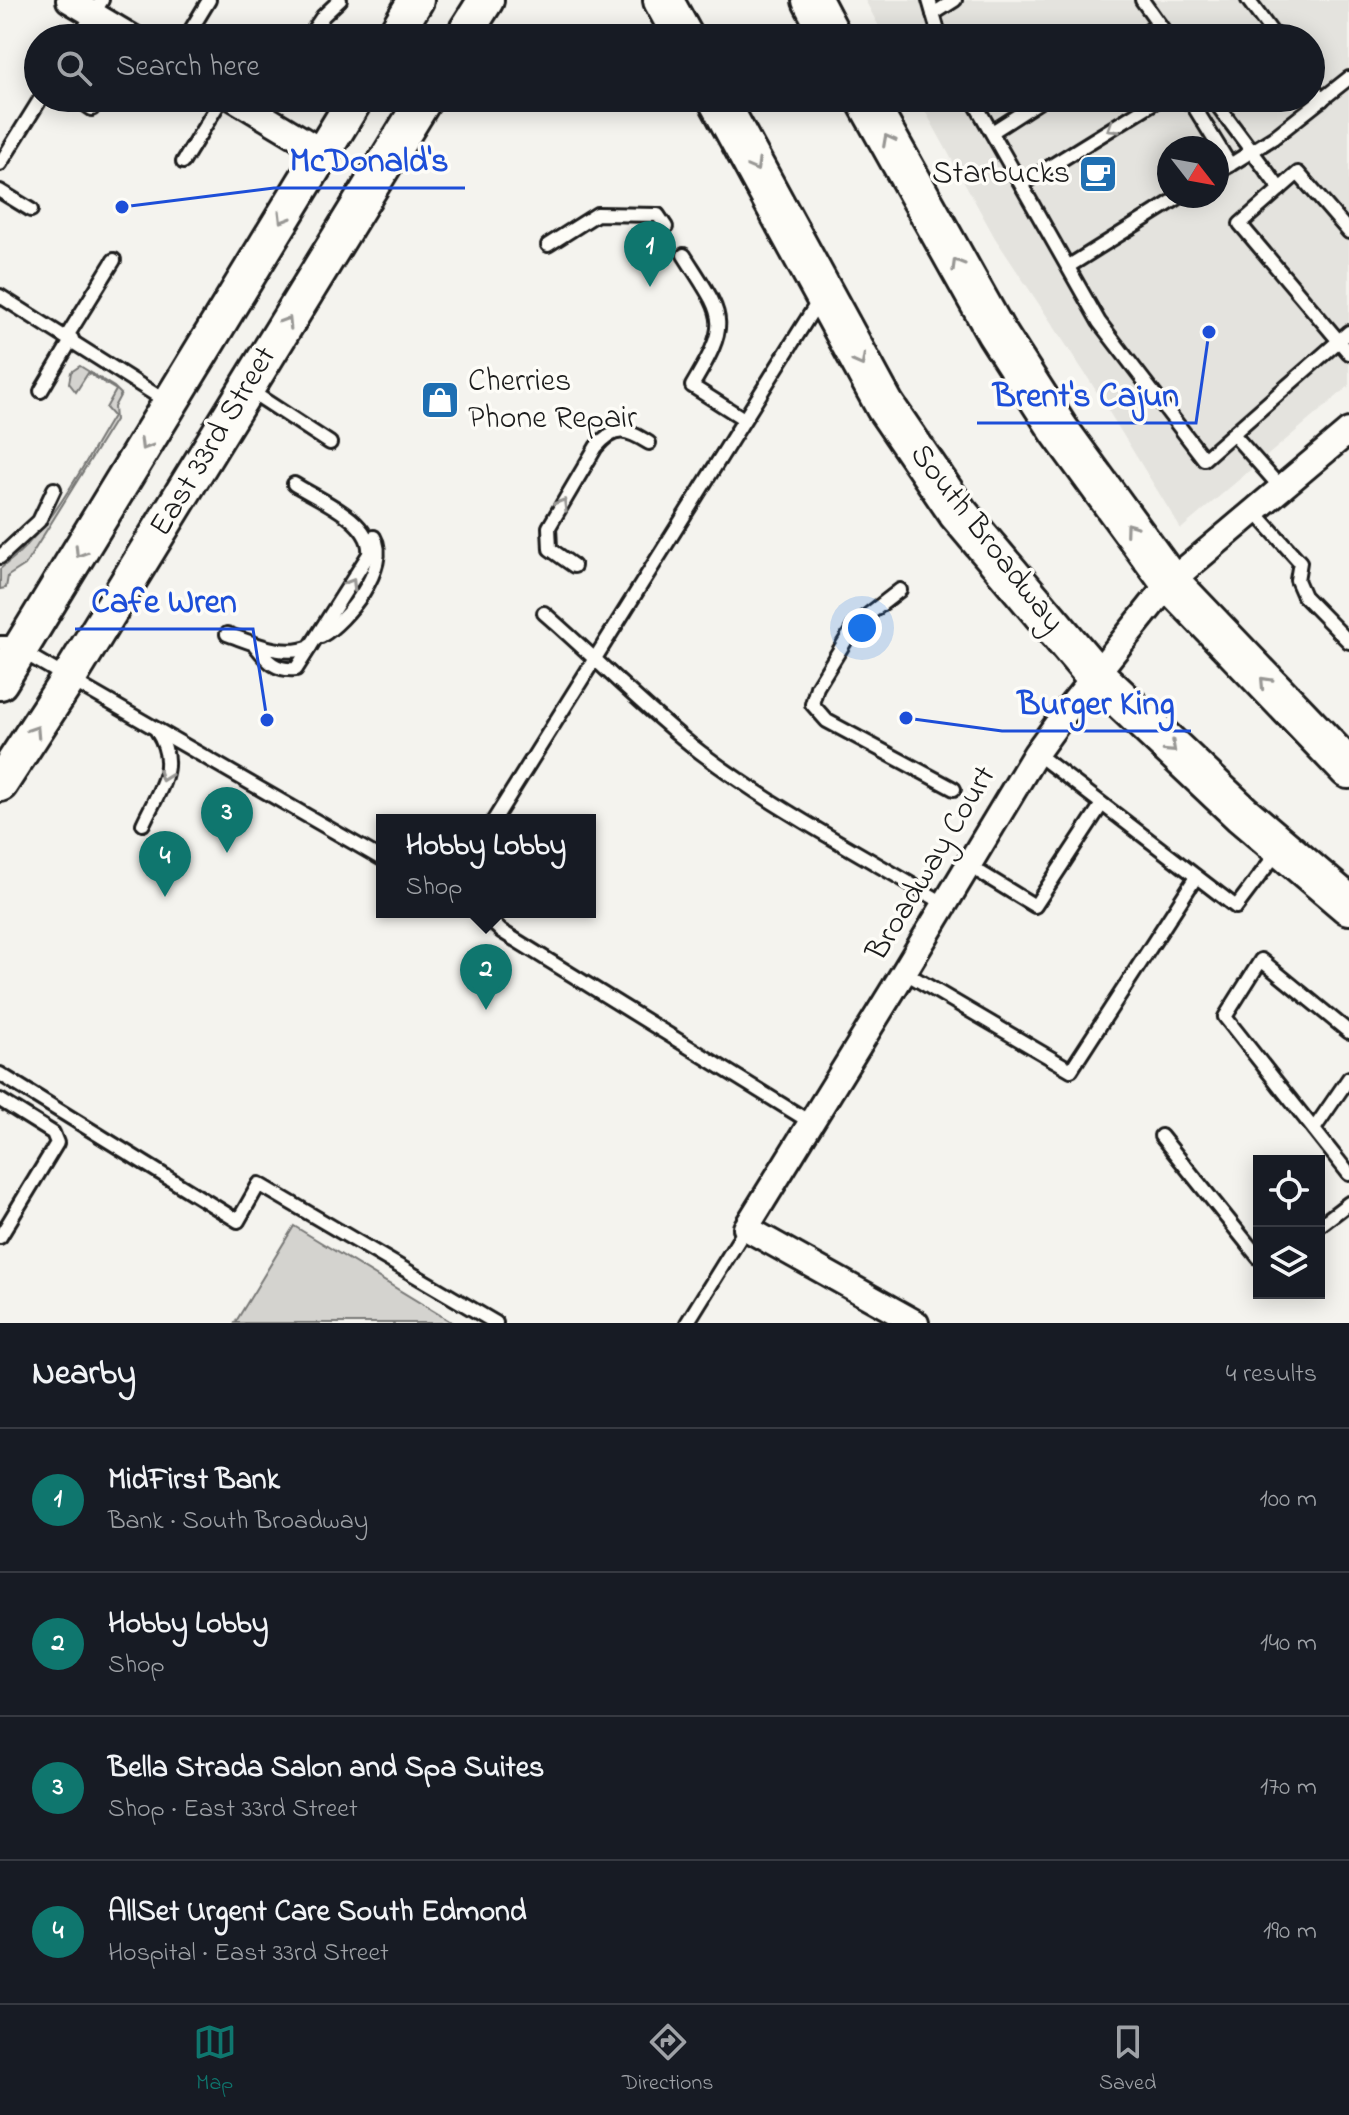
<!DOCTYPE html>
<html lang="en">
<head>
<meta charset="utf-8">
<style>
	:root { --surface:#171b24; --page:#242831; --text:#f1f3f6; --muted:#9ea1a6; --line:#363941; --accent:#0f766e }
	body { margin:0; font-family:"Indie Flower",sans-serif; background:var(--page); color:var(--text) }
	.controls { position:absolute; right:24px; bottom:24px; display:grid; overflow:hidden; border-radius:0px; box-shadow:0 4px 20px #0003 }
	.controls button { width:72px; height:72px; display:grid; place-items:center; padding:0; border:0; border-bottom:2px solid var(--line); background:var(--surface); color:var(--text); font:40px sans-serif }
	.compass { position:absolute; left:1157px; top:136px; width:72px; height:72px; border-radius:50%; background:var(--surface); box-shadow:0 4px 20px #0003; rotate:121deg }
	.you { position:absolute; left:862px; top:628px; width:28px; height:28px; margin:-20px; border:6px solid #fff; border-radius:50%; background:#1a73e8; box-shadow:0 0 0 12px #1a73e833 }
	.badge { display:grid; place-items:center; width:52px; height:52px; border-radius:50%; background:var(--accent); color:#fff; font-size:26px; font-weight:700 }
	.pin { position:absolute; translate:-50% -66px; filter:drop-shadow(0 2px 4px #0008) }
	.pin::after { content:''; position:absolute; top:42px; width:28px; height:24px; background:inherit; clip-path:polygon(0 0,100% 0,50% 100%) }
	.popup { position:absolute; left:376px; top:814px; width:220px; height:104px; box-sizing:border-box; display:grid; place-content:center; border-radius:0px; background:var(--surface); filter:drop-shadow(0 2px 6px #0005); font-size:26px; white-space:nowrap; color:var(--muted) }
	.popup b { font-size:30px; color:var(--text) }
	.popup::after { content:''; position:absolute; left:50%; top:100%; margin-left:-16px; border:16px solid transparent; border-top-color:var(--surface) }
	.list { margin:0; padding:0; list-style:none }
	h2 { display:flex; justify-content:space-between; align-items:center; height:104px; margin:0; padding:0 32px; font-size:34px }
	h2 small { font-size:26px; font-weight:400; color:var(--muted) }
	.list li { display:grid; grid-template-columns:52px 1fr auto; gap:24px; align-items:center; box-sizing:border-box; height:144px; padding:0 32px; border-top:2px solid var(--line) }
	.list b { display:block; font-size:30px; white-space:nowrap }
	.list p { margin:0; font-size:26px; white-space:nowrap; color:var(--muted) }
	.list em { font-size:26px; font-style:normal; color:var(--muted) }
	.icon { flex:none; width:44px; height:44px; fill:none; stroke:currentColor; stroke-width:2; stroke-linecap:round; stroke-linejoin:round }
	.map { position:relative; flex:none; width:1349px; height:1323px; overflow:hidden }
	.search { position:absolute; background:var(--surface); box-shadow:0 4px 20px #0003; left:24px; right:24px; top:24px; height:88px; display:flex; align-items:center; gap:20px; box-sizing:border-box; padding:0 28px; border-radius:44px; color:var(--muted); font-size:30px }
	.sheet { height:680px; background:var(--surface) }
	nav { display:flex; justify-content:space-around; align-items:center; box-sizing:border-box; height:112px; border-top:2px solid var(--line); background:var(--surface); font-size:22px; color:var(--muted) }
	nav a { display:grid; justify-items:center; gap:4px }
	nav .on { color:var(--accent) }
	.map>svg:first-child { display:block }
	.built { fill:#e4e3de; fill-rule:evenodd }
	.grass { fill:#d4d3cf; stroke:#787876; stroke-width:2 }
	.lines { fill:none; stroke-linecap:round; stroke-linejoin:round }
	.lane-casing { stroke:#1c1c1c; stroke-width:18 }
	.street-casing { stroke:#1c1c1c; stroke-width:30 }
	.secondary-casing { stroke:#1c1c1c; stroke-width:40 }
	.primary-casing { stroke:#1c1c1c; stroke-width:44 }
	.lane { stroke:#fdfcf7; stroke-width:12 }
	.street { stroke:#fdfcf7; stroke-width:24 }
	.secondary { stroke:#fdfcf7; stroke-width:34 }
	.primary { stroke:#fdfcf7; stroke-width:38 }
	.oneway { stroke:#989794 }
	.labels { text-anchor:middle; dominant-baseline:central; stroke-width:7; stroke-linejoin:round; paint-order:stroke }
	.poi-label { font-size:32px; fill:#1c1c1c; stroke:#fdfcf7; text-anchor:end }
	.street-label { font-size:32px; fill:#1c1c1c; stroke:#fdfcf7 }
	.leader { fill:none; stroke:#1d4ed8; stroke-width:3 }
	.callout-dot { fill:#1d4ed8; stroke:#fdfcf7; stroke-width:3 }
	.callout-label { font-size:34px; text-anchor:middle; font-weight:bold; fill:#1d4ed8; stroke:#fdfcf7; stroke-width:7; stroke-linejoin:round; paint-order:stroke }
</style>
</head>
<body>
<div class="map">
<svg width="1349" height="1323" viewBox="0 0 1349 1323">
	<rect width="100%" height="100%" fill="#f4f3ee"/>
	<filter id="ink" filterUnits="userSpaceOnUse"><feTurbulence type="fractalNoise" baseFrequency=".0125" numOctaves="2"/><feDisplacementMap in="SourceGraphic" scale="16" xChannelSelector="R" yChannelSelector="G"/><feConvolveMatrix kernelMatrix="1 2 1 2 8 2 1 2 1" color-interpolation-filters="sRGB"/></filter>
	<g filter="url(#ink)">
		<!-- built -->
		<path class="built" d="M865 0H1349V386L1181 529 1090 381 995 238 918 98H1311V38H885ZM1169 148H1217V196H1169Z"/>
		<!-- grass -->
		<g class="grass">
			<path d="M80 366 114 387 121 394 114 407 115 420 25 565 8 576 6 588 0 589V569C52 530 80 470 113 416L106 408 116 390 88 373 76 392 69 383 71 372Z"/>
			<polygon points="294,1226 453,1323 235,1323"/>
		</g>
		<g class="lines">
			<!-- lane casing -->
			<g class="lane-casing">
				<g id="lane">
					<polyline points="929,0 940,38"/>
					<polyline points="1142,0 1169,38"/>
					<polyline points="1248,0 1276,38"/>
					<polyline points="933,14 955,0"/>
					<polyline points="78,38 102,0"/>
					<polyline points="186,38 209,0"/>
					<polyline points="308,38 323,16 340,0"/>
					<polyline points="1137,38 1159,24"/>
					<polyline points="1311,85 1322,100"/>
					<polyline points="76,98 92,109"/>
					<polyline points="972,98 1099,322 1204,459 1349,332"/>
					<polyline points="1212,98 1280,189"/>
					<polyline points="992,132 1045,98"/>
					<polyline points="183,162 222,98"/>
					<polyline points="0,164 41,98"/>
					<polyline points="1217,173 1273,138 1349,78"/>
					<polyline points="1022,184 1161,98 1182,99 1193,105 1230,165"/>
					<polyline points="0,191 31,210"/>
					<polyline points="1349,232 1298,173 1240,224 1349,353"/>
					<polyline points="548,245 597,214 658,215 666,227"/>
					<path d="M684 255C724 318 732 319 692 386L744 419"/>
					<polyline points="1069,266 1181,196"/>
					<polyline points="0,296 167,402"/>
					<polyline points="67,336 114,260"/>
					<polyline points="249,390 330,443"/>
					<polyline points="41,391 72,339"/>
					<polyline points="1233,434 1281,488"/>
					<polyline points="1254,511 1300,562 1297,580 1304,596 1349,642"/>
					<polyline points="0,557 39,521 54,489"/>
					<path d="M574 566 550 549 549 527 596 447C615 425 627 429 649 443"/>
					<polyline points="900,590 855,625 817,687 812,704 827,721 954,789"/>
					<path d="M544 613C597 659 645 709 700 752 776 810 863 855 945 904"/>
					<path d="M227 634C253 643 284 658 310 647L369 554C373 521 318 499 294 484"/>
					<path d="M321 636C346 622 391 566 374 537"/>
					<polyline points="0,643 7,643 382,859"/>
					<path d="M254 644C267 660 274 671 296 669L310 647"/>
					<polyline points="1036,753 1236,907 1279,850"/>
					<polyline points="494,820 819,300"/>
					<path d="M143 824C159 789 180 767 157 731"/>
					<polyline points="968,865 1035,906 1102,804"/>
					<polyline points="481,912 501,931 810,1122"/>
					<polyline points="904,972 1071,1070 1196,877"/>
					<polyline points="1349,1032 1261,960 1225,1017 1349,1174"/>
					<polyline points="0,1074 238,1221 259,1184 496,1323"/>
					<polyline points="0,1100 53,1133 57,1143 0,1237"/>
					<polyline points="1314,1129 1349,1078"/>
					<polyline points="1161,1136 1259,1258"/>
					<polyline points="1319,1226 1349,1203"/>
					<polyline points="687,1323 746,1228"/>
				</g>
			</g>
			<!-- street casing -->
			<g class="street-casing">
				<g id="street">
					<polyline points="69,0 133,38"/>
					<polyline points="233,98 323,152"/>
					<polyline points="916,1323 746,1228 904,972 1036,753 1065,713 1170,582 1349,431"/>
				</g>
			</g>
			<!-- secondary casing -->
			<g class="secondary-casing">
				<g id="secondary">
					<polyline points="393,38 416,0"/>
					<polyline points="462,38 486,0"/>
					<polyline points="0,682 356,98"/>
					<polyline points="0,784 69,678 425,98"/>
				</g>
			</g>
			<!-- primary casing -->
			<g class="primary-casing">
				<g id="primary">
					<polyline points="663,0 684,38"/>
					<polyline points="812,0 832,38"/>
					<polyline points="717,98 885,406 958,513 1094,674 1242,814 1349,905"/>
					<polyline points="865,98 996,332 1059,430 1170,582 1349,769"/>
				</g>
			</g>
			<!-- lane -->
			<use href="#lane" class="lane"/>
			<!-- street -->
			<use href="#street" class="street"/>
			<!-- secondary -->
			<use href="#secondary" class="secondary"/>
			<!-- primary -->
			<use href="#primary" class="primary"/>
		</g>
		<!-- one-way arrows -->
		<defs><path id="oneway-chevron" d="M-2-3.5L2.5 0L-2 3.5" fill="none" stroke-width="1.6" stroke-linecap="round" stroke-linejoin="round" transform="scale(2)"/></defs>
		<g class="oneway">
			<use href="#oneway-chevron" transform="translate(1112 128) rotate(148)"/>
			<use href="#oneway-chevron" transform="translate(888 140) rotate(-118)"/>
			<use href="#oneway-chevron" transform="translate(755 166) rotate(61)"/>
			<use href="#oneway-chevron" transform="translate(283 218) rotate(121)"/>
			<use href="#oneway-chevron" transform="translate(957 264) rotate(-120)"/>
			<use href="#oneway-chevron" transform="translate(287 322) rotate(-58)"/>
			<use href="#oneway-chevron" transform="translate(860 361) rotate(62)"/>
			<use href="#oneway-chevron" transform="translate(145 445) rotate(121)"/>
			<use href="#oneway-chevron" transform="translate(562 504) rotate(-59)"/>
			<use href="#oneway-chevron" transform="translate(1130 528) rotate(-126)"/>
			<use href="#oneway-chevron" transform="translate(80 552) rotate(122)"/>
			<use href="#oneway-chevron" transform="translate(351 584) rotate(-58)"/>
			<use href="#oneway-chevron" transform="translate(1265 682) rotate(-133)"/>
			<use href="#oneway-chevron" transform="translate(35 731) rotate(-57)"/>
			<use href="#oneway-chevron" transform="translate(1171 748) rotate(43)"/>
			<use href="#oneway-chevron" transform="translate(164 776) rotate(110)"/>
		</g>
	</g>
	<!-- icons -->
	<defs>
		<g id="cafe-square" transform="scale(2)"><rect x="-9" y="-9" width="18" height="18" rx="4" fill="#1f6fb2" stroke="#fdfcf7"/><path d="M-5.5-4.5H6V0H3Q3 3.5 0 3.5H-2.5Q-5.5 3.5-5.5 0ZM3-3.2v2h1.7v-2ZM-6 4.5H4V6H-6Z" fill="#fff"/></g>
		<g id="shop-square" transform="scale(2)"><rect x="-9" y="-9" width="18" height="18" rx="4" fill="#1f6fb2" stroke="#fdfcf7"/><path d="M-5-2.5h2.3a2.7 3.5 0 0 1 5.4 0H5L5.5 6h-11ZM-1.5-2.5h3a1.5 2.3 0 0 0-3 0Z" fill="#fff"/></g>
	</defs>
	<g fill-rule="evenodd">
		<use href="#cafe-square" x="1098" y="174"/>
		<use href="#shop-square" x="440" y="400"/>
	</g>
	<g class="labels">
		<!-- poi labels -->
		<g class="poi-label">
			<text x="1070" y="174">Starbucks</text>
			<text x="468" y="382" text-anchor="start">Cherries<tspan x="468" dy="37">Phone Repair</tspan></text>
		</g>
		<!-- street labels -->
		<g class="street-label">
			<text transform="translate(214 442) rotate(-59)">East 33rd Street</text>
			<text transform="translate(986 539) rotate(52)">South Broadway</text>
			<text transform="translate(932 864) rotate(-59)">Broadway Court</text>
		</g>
	</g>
	<!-- callouts -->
	<path class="leader" d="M122 207L274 188H465M1209 332L1196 423H977M267 720L253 629H75M906 718L1002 731H1191"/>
	<g class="callout-dot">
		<circle cx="122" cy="207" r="8"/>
		<circle cx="1209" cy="332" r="8"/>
		<circle cx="267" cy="720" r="8"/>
		<circle cx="906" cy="718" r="8"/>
	</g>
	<g class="callout-label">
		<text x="369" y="171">McDonald's</text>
		<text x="1086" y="406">Brent's Cajun</text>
		<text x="164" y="612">Cafe Wren</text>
		<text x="1096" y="714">Burger King</text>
	</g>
</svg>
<div class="controls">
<button><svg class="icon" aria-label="locate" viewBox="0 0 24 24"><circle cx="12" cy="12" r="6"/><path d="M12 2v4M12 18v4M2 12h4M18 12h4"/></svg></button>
<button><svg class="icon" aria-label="layers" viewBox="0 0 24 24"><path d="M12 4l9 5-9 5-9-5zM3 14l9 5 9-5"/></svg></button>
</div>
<svg class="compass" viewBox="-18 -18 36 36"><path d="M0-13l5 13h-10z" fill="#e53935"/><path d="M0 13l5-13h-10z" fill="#9ea1a6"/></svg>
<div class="you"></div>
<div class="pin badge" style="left:650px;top:287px">1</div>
<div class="pin badge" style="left:486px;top:1010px">2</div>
<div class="popup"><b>Hobby Lobby</b>Shop</div>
<div class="pin badge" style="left:227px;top:853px">3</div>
<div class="pin badge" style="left:165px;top:897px">4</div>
<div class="search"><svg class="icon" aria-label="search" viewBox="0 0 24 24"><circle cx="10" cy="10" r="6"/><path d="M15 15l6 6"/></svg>Search here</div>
</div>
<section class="sheet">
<h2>Nearby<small>4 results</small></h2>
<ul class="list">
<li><span class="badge">1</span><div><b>MidFirst Bank</b><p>Bank · South Broadway</p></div><em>100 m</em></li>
<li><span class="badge">2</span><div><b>Hobby Lobby</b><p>Shop</p></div><em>140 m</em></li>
<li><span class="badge">3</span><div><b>Bella Strada Salon and Spa Suites</b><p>Shop · East 33rd Street</p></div><em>170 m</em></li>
<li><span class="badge">4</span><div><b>AllSet Urgent Care South Edmond</b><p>Hospital · East 33rd Street</p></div><em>190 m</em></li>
</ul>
</section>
<nav>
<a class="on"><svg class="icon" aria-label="map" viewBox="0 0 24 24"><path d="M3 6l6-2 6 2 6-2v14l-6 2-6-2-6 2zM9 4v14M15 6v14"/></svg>Map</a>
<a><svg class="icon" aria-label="directions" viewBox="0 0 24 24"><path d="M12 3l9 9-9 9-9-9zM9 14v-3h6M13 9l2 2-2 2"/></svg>Directions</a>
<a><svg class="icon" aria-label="saved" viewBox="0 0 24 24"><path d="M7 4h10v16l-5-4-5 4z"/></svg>Saved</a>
</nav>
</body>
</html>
